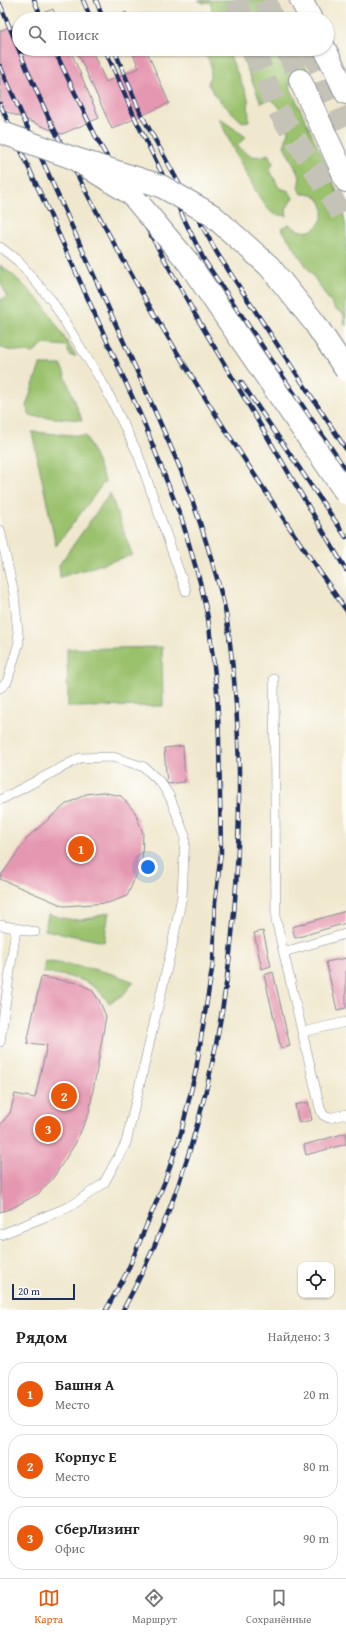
<!DOCTYPE html>
<html lang="ru">
<head>
<meta charset="utf-8">
<style>
	:root { --surface:#fff; --page:#f6f6f6; --text:#222; --muted:#767676; --line:#e0e0e0; --accent:#ea580c }
	body { margin:0; font-family:"Gentium Book Plus",serif; background:var(--page); color:var(--text) }
	.controls { position:absolute; right:12px; bottom:12px; display:grid; overflow:hidden; border-radius:8px; box-shadow:0 1px 3px #0004 }
	.controls button { width:36px; height:36px; display:grid; place-items:center; padding:0; border:0; border-bottom:1px solid var(--line); background:var(--surface); color:var(--text); font:20px sans-serif }
	.scale { position:absolute; left:12px; bottom:10px; width:63px; box-sizing:border-box; padding-left:4px; border:2px solid #1b2f5e; border-top:0; font-size:11px; line-height:14px; white-space:nowrap; color:#1b2f5e; -webkit-text-stroke:3px #fdfcf7; paint-order:stroke }
	.you { position:absolute; left:148px; top:867px; width:14px; height:14px; margin:-10px; border:3px solid #fff; border-radius:50%; background:#1a73e8; box-shadow:0 0 0 6px #1a73e833 }
	.badge { display:grid; place-items:center; width:26px; height:26px; border-radius:50%; background:var(--accent); color:#fff; font-size:13px; font-weight:700 }
	.pin { position:absolute; translate:-50% -50%; border:2px solid #fff; box-shadow:0 1px 4px #0006 }
	.list { margin:0; padding:0; list-style:none }
	h2 { display:flex; justify-content:space-between; align-items:center; height:52px; margin:0; padding:0 16px; font-size:17px }
	h2 small { font-size:13px; font-weight:400; color:var(--muted) }
	.list li { display:grid; grid-template-columns:26px 1fr auto; gap:12px; align-items:center; box-sizing:border-box; height:64px; margin:0 8px 8px; padding:0 8px; border:1px solid var(--line); border-radius:16px }
	.list b { display:block; font-size:15px; white-space:nowrap }
	.list p { margin:0; font-size:13px; white-space:nowrap; color:var(--muted) }
	.list em { font-size:13px; font-style:normal; color:var(--muted) }
	.icon { flex:none; width:22px; height:22px; fill:none; stroke:currentColor; stroke-width:2; stroke-linecap:round; stroke-linejoin:round }
	.map { position:relative; flex:none; width:346px; height:1310px; overflow:hidden }
	.search { position:absolute; background:var(--surface); box-shadow:0 1px 3px #0004; left:12px; right:12px; top:12px; height:44px; display:flex; align-items:center; gap:10px; box-sizing:border-box; padding:0 14px; border-radius:22px; color:var(--muted); font-size:15px }
	.sheet { height:268px; background:var(--surface) }
	nav { display:flex; justify-content:space-around; align-items:center; box-sizing:border-box; height:56px; border-top:1px solid var(--line); background:var(--surface); font-size:11px; color:var(--muted) }
	nav a { display:grid; justify-items:center; gap:2px }
	nav .on { color:var(--accent) }
	.map>svg:first-child { display:block }
	.green { fill:#9ac16c; stroke:#5a7865 }
	.building { fill:#e597b1 }
	.lines { fill:none; stroke-linecap:round; stroke-linejoin:round }
	.primary-tunnel { stroke:#c5c3b8; stroke-width:22; stroke-dasharray:22 11; stroke-linecap:butt }
	.lane-casing { stroke:#868c96; stroke-width:10 }
	.primary-casing { stroke:#868c96; stroke-width:24 }
	.lane { stroke:#fff; stroke-width:9 }
	.primary { stroke:#fff; stroke-width:22 }
	.rail-casing { stroke:#1b2f5e; stroke-width:4.5 }
	.rail { stroke:#fdfcf7; stroke-width:3; stroke-dasharray:9; stroke-linecap:butt }
	.primary-bridge-casing { stroke:#868c96; stroke-width:24; stroke-linecap:butt }
	.primary-bridge { stroke:#fff; stroke-width:22 }
</style>
</head>
<body>
<div class="map">
<svg width="346" height="1310" viewBox="0 0 346 1310">
	<rect width="100%" height="100%" fill="#fdfcf7"/>
	<filter id="ink" filterUnits="userSpaceOnUse"><feTurbulence type="fractalNoise" baseFrequency=".025" numOctaves="2"/><feDisplacementMap in="SourceGraphic" scale="8" xChannelSelector="R" yChannelSelector="G"/><feConvolveMatrix kernelMatrix="1 2 1 2 8 2 1 2 1" color-interpolation-filters="sRGB"/></filter>
	<filter id="wash" filterUnits="userSpaceOnUse"><feTurbulence type="fractalNoise" baseFrequency=".012" numOctaves="4" result="noise"/><feDisplacementMap in="SourceGraphic" scale="16" xChannelSelector="R" yChannelSelector="G"/><feGaussianBlur stdDeviation="0.9" result="paint"/><feColorMatrix in="noise" values="0 0 0 0 0 0 0 0 0 0 0 0 0 0 0 0 0 1.4 0 .05"/><feComposite in="paint" operator="in"/></filter>
	<g filter="url(#wash)">
		<rect width="100%" height="100%" fill="#f0e8ce"/>
		<!-- green -->
		<g class="green">
			<polygon points="198,0 275,0 284,19 213,19 211,18 212,7 210,2 203,3"/>
			<path d="M194 49H227L248 98 249 121 242 122 216 97 208 84C211 72 215 62 202 54 199 52 196 51 194 49Z"/>
			<path d="M239 49H298L310 76 289 85 329 171 339 197 346 226V326L344 323V314L335 309 281 228 289 224C320 252 341 192 302 194L298 188 300 177 284 146C292 126 287 113 271 99L261 103Z"/>
			<path d="M219 118 246 137 237 145C245 155 256 160 268 154L273 163 270 170 279 188 289 191 293 198 286 209 287 216 273 214 267 208 258 195 234 151Z"/>
			<polygon points="0,265 13,275 43,304 76,356 70,356 66,346 43,344 34,353 8,350 0,347 0,300 7,297 0,281"/>
			<polygon points="40,365 61,365 82,420 30,416 26,406"/>
			<polygon points="32,432 86,436 105,481 56,546"/>
			<polygon points="110,493 132,555 60,577 59,565"/>
			<polygon points="162,647 163,706 68,707 67,649"/>
			<path d="M109 912 104 942 45 930 48 914C77 922 81 922 109 912Z"/>
			<path d="M45 961C75 966 106 969 134 982L123 995 109 1003C90 976 72 978 43 972Z"/>
		</g>
		<g id="blocks">
			<!-- building -->
			<g class="building">
				<polygon points="53,9 57,19 28,19"/>
				<polygon points="126,12 132,19 121,19 120,15"/>
				<polygon points="19,23 19,49 70,49 99,118 62,134 0,109 0,31"/>
				<polygon points="76,49 91,49 106,82 139,68 131,49 146,49 169,103 112,129"/>
				<polygon points="183,746 185,782 167,784 164,748"/>
				<polygon points="102,792 121,796 135,812 143,833 142,862 127,896 108,903 64,906 0,879 0,877 29,836 65,805 86,794"/>
				<polygon points="346,911 346,923 295,938 292,927"/>
				<polygon points="263,931 271,966 262,969 254,933"/>
				<polygon points="346,958 346,1008 337,1010 326,962"/>
				<polygon points="273,972 290,1046 281,1049 264,975"/>
				<polygon points="41,977 78,983 92,990 99,1000 106,1016 96,1074 89,1113 75,1144 53,1178 38,1194 12,1208 0,1212 0,1125 10,1113 15,1094 35,1098 47,1045 27,1043"/>
				<polygon points="308,1102 312,1120 299,1123 295,1105"/>
				<polygon points="346,1133 346,1144 306,1155 304,1145"/>
			</g>
		</g>
	</g>
	<g filter="url(#ink)">
		<use href="#blocks" fill-opacity="0" stroke="#868c96" stroke-width="1"/>
		<g class="lines">
			<!-- primary-tunnel -->
			<g class="primary-tunnel">
				<polyline points="236,0 243,19"/>
				<polyline points="265,0 273,19"/>
				<polyline points="254,49 276,107 346,221"/>
				<polyline points="286,49 300,80"/>
				<polyline points="311,49 346,126"/>
			</g>
			<!-- lane casing -->
			<g class="lane-casing">
				<g id="lane">
					<polyline points="0,247 18,261 52,301 105,387 138,454 186,591"/>
					<polyline points="0,530 14,594 19,642 7,682 0,688"/>
					<polyline points="274,679 276,920 320,1108 323,1115 329,1118 346,1114"/>
					<polyline points="0,800 80,758 113,757 144,767 161,783 170,797 185,836 182,896 170,955 126,1143 104,1183 71,1206 0,1235"/>
					<polyline points="0,925 35,932"/>
					<polyline points="284,952 345,934"/>
					<polyline points="303,1032 346,1022"/>
					<polyline points="0,1042 16,928"/>
				</g>
			</g>
			<!-- primary casing -->
			<g class="primary-casing">
				<g id="primary">
					<polyline points="301,0 311,19"/>
					<polyline points="325,49 346,93"/>
					<polyline points="300,80 341,168 346,181"/>
				</g>
			</g>
			<!-- lane -->
			<use href="#lane" class="lane"/>
			<!-- primary -->
			<use href="#primary" class="primary"/>
			<!-- rail casing -->
			<g class="rail-casing">
				<g id="rail">
					<polyline points="34,0 42,19"/>
					<polyline points="83,0 91,19"/>
					<polyline points="96,0 103,19"/>
					<path d="M0 4C20 53 40 102 64 149 145 310 243 462 346 610"/>
					<polyline points="54,49 96,137 196,316 346,570"/>
					<polyline points="105,49 135,118 204,260 346,470"/>
					<polyline points="114,49 141,114 217,253 346,449"/>
					<path d="M0 66C40 156 81 246 121 336 141 380 161 424 180 468 197 510 211 556 223 600 227 616 229 634 231 652 236 691 238 730 239 770 241 955 213 1145 123 1310"/>
					<polyline points="0,104 144,423 182,520 200,582 208,618 217,691 219,739 221,853 215,902 213,963 196,1070 181,1133 165,1181 127,1272 106,1310"/>
					<polyline points="241,382 346,537"/>
				</g>
			</g>
			<!-- rail -->
			<use href="#rail" class="rail"/>
			<!-- primary-bridge casing -->
			<g class="primary-bridge-casing">
				<g id="primary-bridge">
					<polyline points="0,132 73,158 161,186 212,215 269,266 314,322 346,370"/>
					<polyline points="73,158 131,194 188,262 346,493"/>
				</g>
			</g>
			<!-- primary-bridge -->
			<use href="#primary-bridge" class="primary-bridge"/>
		</g>
	</g>
</svg>
<div class="controls">
<button><svg class="icon" aria-label="locate" viewBox="0 0 24 24"><circle cx="12" cy="12" r="6"/><path d="M12 2v4M12 18v4M2 12h4M18 12h4"/></svg></button>
</div>
<div class="scale">20 m</div>
<div class="you"></div>
<div class="pin badge" style="left:81px;top:849px">1</div>
<div class="pin badge" style="left:64px;top:1096px">2</div>
<div class="pin badge" style="left:48px;top:1129px">3</div>
<div class="search"><svg class="icon" aria-label="search" viewBox="0 0 24 24"><circle cx="10" cy="10" r="6"/><path d="M15 15l6 6"/></svg>Поиск</div>
</div>
<section class="sheet">
<h2>Рядом<small>Найдено: 3</small></h2>
<ul class="list">
<li><span class="badge">1</span><div><b>Башня А</b><p>Место</p></div><em>20 m</em></li>
<li><span class="badge">2</span><div><b>Корпус E</b><p>Место</p></div><em>80 m</em></li>
<li><span class="badge">3</span><div><b>СберЛизинг</b><p>Офис</p></div><em>90 m</em></li>
</ul>
</section>
<nav>
<a class="on"><svg class="icon" aria-label="map" viewBox="0 0 24 24"><path d="M3 6l6-2 6 2 6-2v14l-6 2-6-2-6 2zM9 4v14M15 6v14"/></svg>Карта</a>
<a><svg class="icon" aria-label="directions" viewBox="0 0 24 24"><path d="M12 3l9 9-9 9-9-9zM9 14v-3h6M13 9l2 2-2 2"/></svg>Маршрут</a>
<a><svg class="icon" aria-label="saved" viewBox="0 0 24 24"><path d="M7 4h10v16l-5-4-5 4z"/></svg>Сохранённые</a>
</nav>
</body>
</html>
